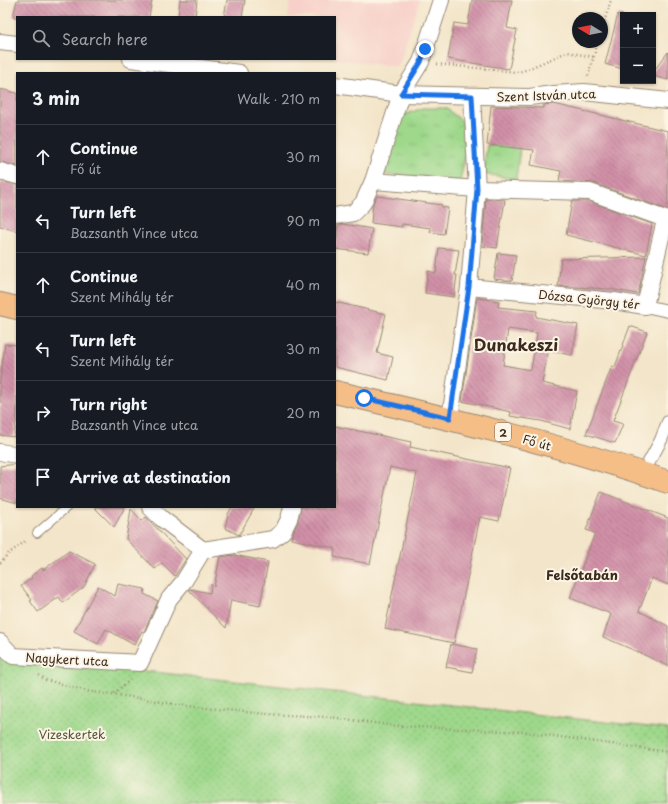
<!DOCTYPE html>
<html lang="en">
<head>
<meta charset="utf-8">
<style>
	:root { --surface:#171b24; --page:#242831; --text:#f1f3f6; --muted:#9ea1a6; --line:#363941 }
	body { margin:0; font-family:"Playpen Sans",sans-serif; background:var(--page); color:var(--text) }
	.controls { position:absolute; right:12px; top:12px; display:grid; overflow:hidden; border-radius:0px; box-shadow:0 1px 3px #0004 }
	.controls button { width:36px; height:36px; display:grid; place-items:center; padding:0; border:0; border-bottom:1px solid var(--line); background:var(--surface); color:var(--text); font:20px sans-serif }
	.compass { position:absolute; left:572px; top:12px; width:36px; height:36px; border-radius:50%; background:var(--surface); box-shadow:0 1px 3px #0004; rotate:280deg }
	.stop { position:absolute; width:12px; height:12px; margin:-9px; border:3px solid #1a73e8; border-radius:50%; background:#fff }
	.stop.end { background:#1a73e8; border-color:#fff; box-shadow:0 1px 4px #0008 }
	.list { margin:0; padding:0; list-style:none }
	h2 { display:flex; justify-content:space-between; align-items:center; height:52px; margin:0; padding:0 16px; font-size:17px }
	h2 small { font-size:13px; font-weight:400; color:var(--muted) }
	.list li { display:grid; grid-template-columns:26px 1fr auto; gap:12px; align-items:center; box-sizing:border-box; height:64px; padding:0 16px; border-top:1px solid var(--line) }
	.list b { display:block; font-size:15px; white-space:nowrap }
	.list p { margin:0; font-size:13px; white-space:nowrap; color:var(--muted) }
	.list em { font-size:13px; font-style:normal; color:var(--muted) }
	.icon { flex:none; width:22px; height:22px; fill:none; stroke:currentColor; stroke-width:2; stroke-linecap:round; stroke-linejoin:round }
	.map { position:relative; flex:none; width:668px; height:804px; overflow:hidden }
	.search { position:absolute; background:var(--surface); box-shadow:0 1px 3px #0004; left:16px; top:16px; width:320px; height:44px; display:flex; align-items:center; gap:10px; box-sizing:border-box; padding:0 14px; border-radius:0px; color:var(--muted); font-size:15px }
	.panel { position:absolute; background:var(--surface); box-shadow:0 1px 3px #0004; left:16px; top:72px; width:320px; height:436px; border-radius:0px }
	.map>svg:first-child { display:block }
	.built { fill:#f7d0c9 }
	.grass { fill:url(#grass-dots); stroke:#6c8154 }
	.park { fill:url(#park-tufts); stroke:#6c8154 }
	.building { fill:url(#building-back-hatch); fill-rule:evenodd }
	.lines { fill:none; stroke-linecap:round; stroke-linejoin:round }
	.service-casing { stroke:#978874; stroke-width:10 }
	.pedestrian-casing { stroke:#978874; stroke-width:14 }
	.minor-casing { stroke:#978874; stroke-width:18 }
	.primary-casing { stroke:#978874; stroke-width:24 }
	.path { stroke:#978874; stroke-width:2.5; stroke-dasharray:1 3; stroke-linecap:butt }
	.service { stroke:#fff; stroke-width:8 }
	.pedestrian { stroke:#fff; stroke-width:12 }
	.minor { stroke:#fff; stroke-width:16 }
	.primary { stroke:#f6be87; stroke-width:22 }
	.route { stroke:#1a73e8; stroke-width:5 }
	.labels { text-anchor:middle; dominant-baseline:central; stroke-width:4; stroke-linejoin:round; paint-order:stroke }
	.shield { fill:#fcf5e5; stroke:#75675a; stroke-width:1 }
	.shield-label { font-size:11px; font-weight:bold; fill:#3b2a1e }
	.street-label { font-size:12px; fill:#3b2a1e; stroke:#fcf5e5 }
	.park-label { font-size:12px; fill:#545639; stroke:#fcf5e5 }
	.neighbourhood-label { font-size:13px; font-weight:bold; fill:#3b2a1e; stroke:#fcf5e5 }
	.district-label { font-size:16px; font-weight:bold; fill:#3b2a1e; stroke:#fcf5e5 }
</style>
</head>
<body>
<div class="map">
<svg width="668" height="804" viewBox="0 0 668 804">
	<defs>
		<pattern id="grass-dots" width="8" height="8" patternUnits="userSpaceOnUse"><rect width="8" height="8" fill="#9ed88b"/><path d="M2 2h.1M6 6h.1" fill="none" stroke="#89ba78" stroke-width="1.8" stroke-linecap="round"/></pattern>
		<pattern id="park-tufts" width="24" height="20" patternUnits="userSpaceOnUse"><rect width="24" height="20" fill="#9ed88b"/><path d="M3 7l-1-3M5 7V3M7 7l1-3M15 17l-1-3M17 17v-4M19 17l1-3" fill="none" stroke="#89ba78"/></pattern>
		<pattern id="building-back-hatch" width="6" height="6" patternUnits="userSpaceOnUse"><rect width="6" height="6" fill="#d190a8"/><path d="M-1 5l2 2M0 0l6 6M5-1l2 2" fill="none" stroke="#ab7688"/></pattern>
	</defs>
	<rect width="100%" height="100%" fill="#fcf5e5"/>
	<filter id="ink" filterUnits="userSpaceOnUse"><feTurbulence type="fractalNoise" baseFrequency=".025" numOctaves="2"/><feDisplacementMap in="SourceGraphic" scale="8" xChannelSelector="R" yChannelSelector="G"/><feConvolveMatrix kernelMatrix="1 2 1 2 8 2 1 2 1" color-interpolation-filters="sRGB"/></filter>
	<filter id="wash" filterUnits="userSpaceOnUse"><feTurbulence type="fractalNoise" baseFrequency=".012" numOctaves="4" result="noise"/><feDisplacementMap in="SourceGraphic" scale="16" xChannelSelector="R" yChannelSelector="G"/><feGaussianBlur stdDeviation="0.9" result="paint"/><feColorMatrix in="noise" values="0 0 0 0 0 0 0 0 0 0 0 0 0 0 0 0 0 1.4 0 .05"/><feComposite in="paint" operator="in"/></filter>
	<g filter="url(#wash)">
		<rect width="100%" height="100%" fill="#f3e5c9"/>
		<!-- built -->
		<polygon class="built" points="291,0 420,0 398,67 335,59 335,17 288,17"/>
		<!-- grass -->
		<polygon class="grass" points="0,655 668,729 668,804 0,804"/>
		<!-- park -->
		<g class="park">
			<polygon points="423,108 446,108 463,122 466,152 460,181 379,174 401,116"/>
			<polygon points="487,145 520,148 516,179 483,174"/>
		</g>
		<g id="blocks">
			<!-- building -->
			<g class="building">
				<polygon points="17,0 152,0 149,17 13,17"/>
				<polygon points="180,0 197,0 195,17 178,17"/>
				<polygon points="227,0 245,0 242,17 224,17"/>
				<polygon points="472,0 512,0 507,28 517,30 509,69 448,59 454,23 468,25"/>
				<polygon points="618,14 623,15 623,69 605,64"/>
				<polygon points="668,52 668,80 653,76 653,72"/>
				<polygon points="0,89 17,93 17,166 0,162"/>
				<polygon points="554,104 668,131 668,210 593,183 559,181 561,171 531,165 534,150 487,145 491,106 544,108 544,105"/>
				<polygon points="0,181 17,185 17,231 0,226"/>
				<polygon points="377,196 442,205 442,207 448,208 444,234 430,232 431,228 402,224 402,227 371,223 373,203"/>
				<polygon points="486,199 505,200 497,248 482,246"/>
				<polygon points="572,201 588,201 652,224 646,255 566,235"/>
				<polygon points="343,224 372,229 368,253 335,249 338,225"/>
				<polygon points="439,248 459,250 455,275 457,275 454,297 425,293 428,271 436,273"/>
				<polygon points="498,253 516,255 512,281 494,279"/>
				<polygon points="646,257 638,294 609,289 558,286 561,259"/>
				<path d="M477 298 499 301 498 307 537 311 536 317 578 325 572 355 548 351 542 383 577 391 570 429 541 421 510 416 511 412 462 401ZM508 329 537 333 531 370 503 365Z"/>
				<polygon points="335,302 386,314 377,353 393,357 388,380 335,367"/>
				<polygon points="630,326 647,332 613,421 623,424 615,443 586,434 612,366 615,367"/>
				<polygon points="5,344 17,345 17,415 14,437 0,435 0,381"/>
				<polygon points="335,426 411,442 410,447 510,468 499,521 480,517 454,643 385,629 417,473 390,467 370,564 334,557 335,548 291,539 293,533 298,521 301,507 335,507"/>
				<polygon points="17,464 17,503 0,498 0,466"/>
				<polygon points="601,492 668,518 668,585 652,578 639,611 668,626 668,666 638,652 603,637 611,614 570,598 595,533 586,530"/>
				<polygon points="94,507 125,507 114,527"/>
				<polygon points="232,507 255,507 239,535 225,528 228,514"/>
				<polygon points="131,509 142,521 146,517 186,559 175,576 162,563 155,569 126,539"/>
				<polygon points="69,551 95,564 84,587 63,603 59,597 38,612 30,601 32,600 21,586 32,578 31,576 42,568 43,570"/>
				<polygon points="234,555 268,562 260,606 231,600 226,628 189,590 190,589 210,593 211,584 214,587 220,557"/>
				<polygon points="118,584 145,589 144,594 158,601 144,632 142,631 134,645 106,629 98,644 74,631 98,586 115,596"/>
				<polygon points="451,644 477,649 472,672 446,667"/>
			</g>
		</g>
	</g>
	<g filter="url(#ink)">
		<use href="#blocks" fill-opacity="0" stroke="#978874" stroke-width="1"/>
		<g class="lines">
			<!-- service casing -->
			<g class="service-casing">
				<polyline id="service" points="37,533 67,507"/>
			</g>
			<!-- pedestrian casing -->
			<g class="pedestrian-casing">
				<g id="pedestrian">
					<polyline points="645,306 668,311"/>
					<polyline points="643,473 661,440 668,422"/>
				</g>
			</g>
			<!-- minor casing -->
			<g class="minor-casing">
				<g id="minor">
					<polyline points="0,42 17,44"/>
					<polyline points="131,59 239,73"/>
					<polyline points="335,85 401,94 529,97 554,94 584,92 668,101"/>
					<polyline points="0,171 17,176"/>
					<polyline points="373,181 477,189 590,192 668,220"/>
					<polyline points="335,216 353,213 363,203 373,181 401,94 421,62 441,0"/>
					<polyline points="469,287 614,301 645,306 665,220"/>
					<polyline points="450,418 469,287 477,189 472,96"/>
					<polyline points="0,452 17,455"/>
					<polyline points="150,507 161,518 203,550 273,539 283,531 289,519 292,507"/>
					<polyline points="0,642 13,656 140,663 169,599 184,581 203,550"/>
				</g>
			</g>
			<!-- primary casing -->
			<g class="primary-casing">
				<g id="primary">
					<polyline points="0,304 17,308"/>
					<path d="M335 392C447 418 559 444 668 482"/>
				</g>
			</g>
			<!-- path -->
			<g class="path">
				<polyline points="602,29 611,0"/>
				<polyline points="437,64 516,72 523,71 567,52 593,57"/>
				<polyline points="588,76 598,42"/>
				<polyline points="0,563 8,554 27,540"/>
				<polyline points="39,675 46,680 91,692 113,694 186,706 266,714 330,717 397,726 525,732 668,752"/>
				<polyline points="114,693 130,680"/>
			</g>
			<!-- service -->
			<use href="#service" class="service"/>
			<!-- pedestrian -->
			<use href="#pedestrian" class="pedestrian"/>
			<!-- minor -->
			<use href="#minor" class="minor"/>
			<!-- primary -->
			<use href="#primary" class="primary"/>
		</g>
	</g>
	<g class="lines" filter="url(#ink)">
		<!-- route -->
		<polyline class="route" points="364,398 450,418 469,287 477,189 472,96 401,94 421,62 425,49"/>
	</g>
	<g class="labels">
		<!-- shield labels -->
		<rect class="shield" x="495" y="423" width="16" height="18" rx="3"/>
		<g class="shield-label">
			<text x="503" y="432">2</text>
		</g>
		<!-- street labels -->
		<g class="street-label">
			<text transform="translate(546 95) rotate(-2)">Szent István utca</text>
			<text transform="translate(589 299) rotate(6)">Dózsa György tér</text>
			<text transform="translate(537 442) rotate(16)">Fő út</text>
			<text transform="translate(67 659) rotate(3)">Nagykert utca</text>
		</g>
		<!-- park labels -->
		<g class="park-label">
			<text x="72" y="734">Vizeskertek</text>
		</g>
		<!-- neighbourhood labels -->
		<g class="neighbourhood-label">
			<text x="582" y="574">Felsőtabán</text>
		</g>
		<!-- district labels -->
		<g class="district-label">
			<text x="516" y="344">Dunakeszi</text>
		</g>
	</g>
</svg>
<div class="controls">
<button>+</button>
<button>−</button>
</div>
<svg class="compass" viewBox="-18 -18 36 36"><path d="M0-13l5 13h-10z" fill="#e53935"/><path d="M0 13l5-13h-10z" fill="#9ea1a6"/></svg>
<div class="stop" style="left:364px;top:398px"></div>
<div class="stop end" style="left:425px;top:49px"></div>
<div class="search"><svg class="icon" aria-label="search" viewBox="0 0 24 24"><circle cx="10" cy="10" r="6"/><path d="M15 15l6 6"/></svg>Search here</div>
<section class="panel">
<h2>3 min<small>Walk · 210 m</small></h2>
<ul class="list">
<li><svg class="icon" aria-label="ahead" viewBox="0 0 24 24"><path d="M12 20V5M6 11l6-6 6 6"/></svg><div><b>Continue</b><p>Fő út</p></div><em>30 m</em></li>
<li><svg class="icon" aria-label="left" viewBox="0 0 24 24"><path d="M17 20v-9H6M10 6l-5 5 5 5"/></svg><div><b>Turn left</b><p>Bazsanth Vince utca</p></div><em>90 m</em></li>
<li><svg class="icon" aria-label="ahead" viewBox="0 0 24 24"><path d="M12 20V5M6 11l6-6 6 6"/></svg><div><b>Continue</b><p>Szent Mihály tér</p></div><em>40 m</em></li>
<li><svg class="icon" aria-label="left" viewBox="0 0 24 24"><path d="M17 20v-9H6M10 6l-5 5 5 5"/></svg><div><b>Turn left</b><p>Szent Mihály tér</p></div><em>30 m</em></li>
<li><svg class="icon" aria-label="right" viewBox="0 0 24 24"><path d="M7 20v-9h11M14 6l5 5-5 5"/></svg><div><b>Turn right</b><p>Bazsanth Vince utca</p></div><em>20 m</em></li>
<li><svg class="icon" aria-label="arrive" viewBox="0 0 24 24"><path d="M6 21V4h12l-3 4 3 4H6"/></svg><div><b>Arrive at destination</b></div></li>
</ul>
</section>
</div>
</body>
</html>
